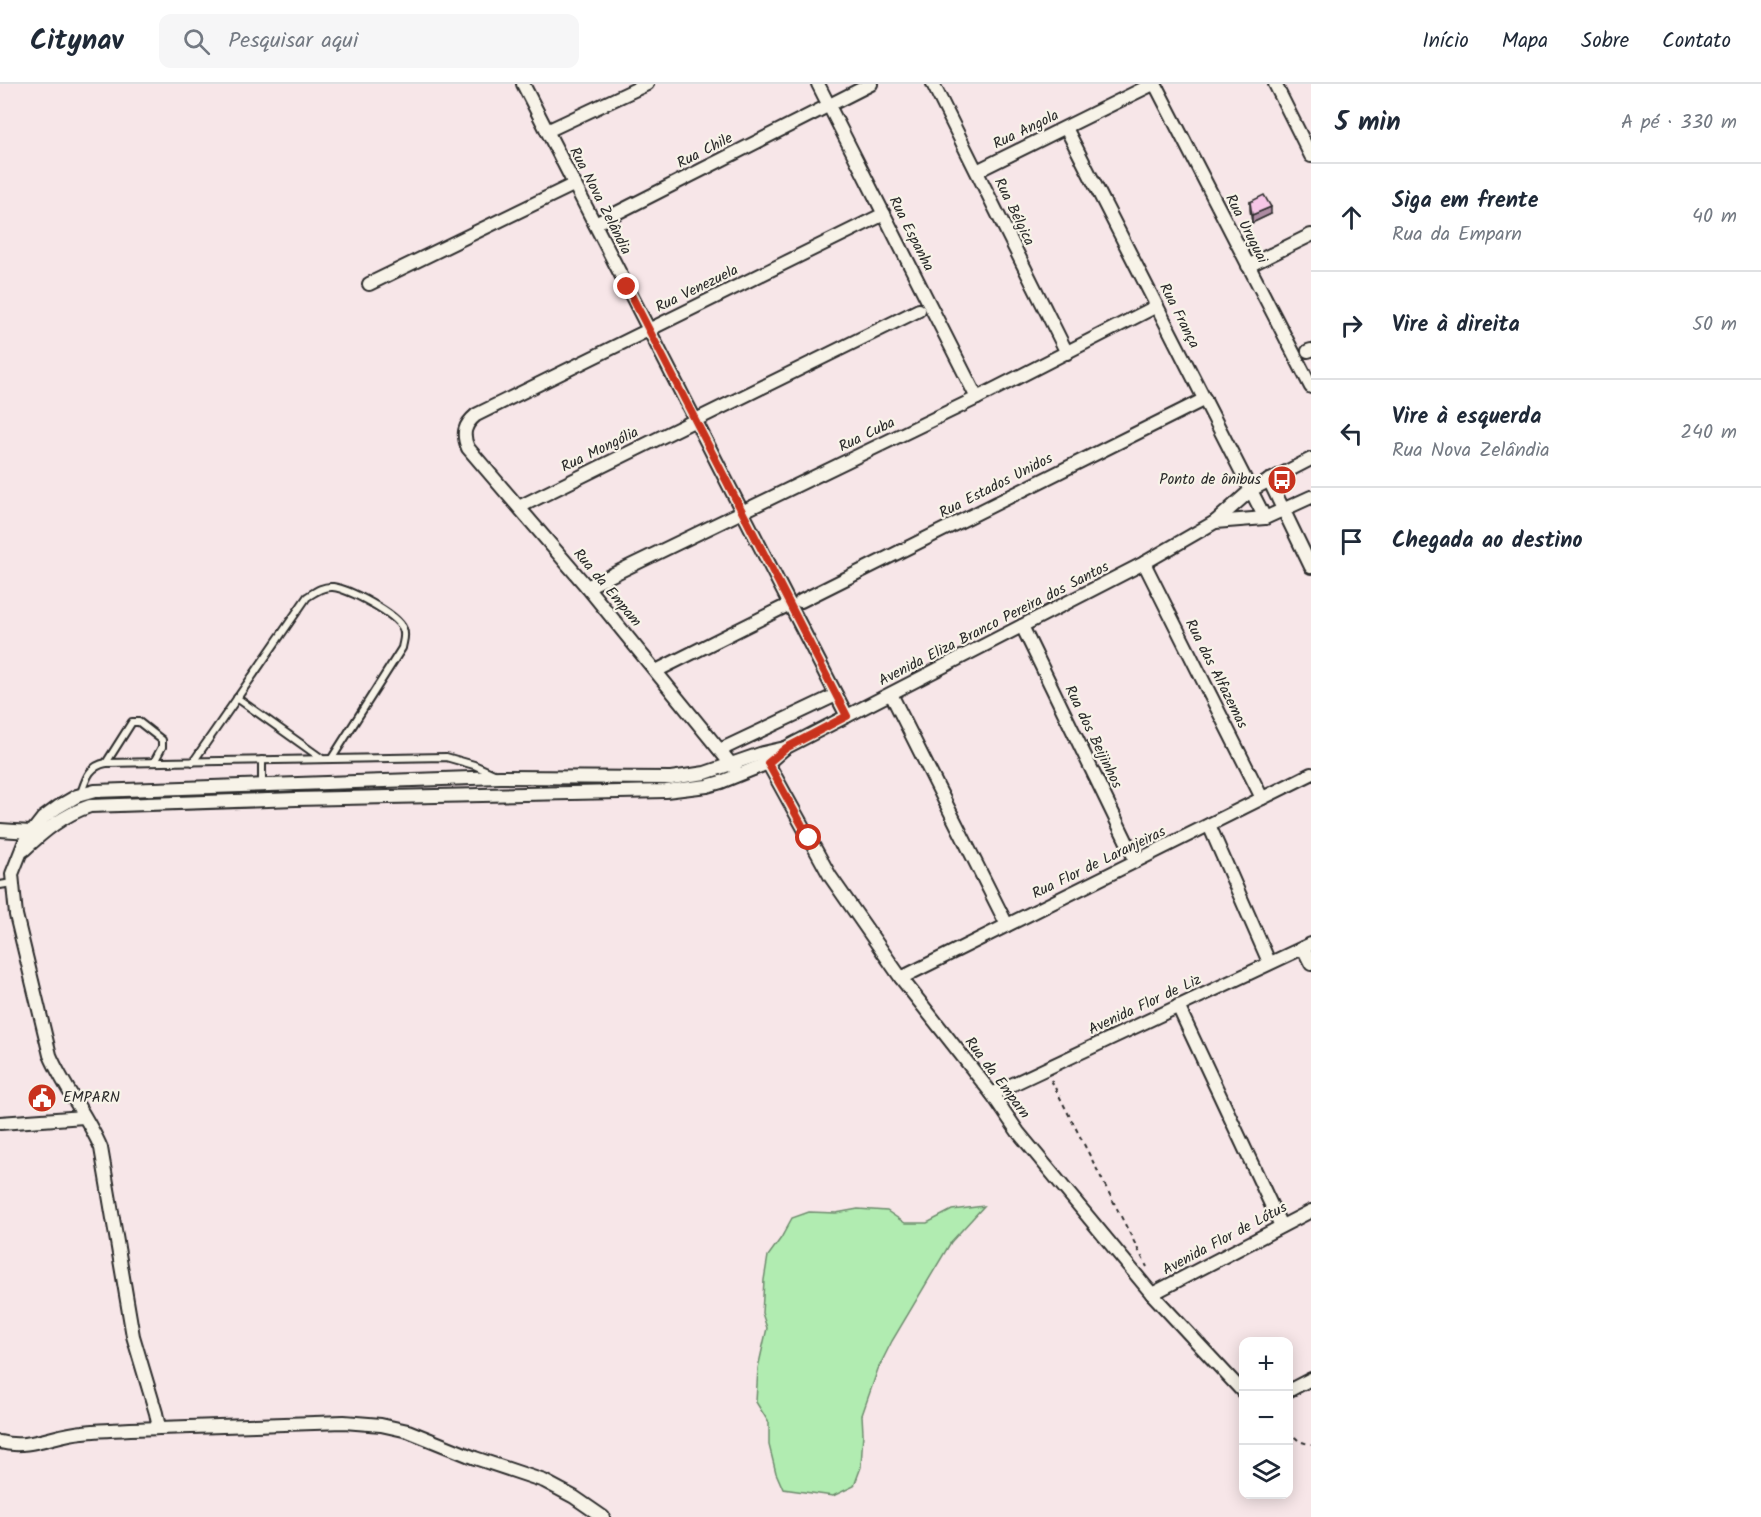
<!DOCTYPE html>
<html lang="pt">
<head>
<meta charset="utf-8">
<style>
	:root { --surface:#fff; --page:#f6f6f7; --text:#1f2937; --muted:#747a83; --line:#e0e1e3 }
	body { margin:0; font-family:Kalam,sans-serif; background:var(--page); color:var(--text) }
	.controls { position:absolute; right:18px; bottom:18px; display:grid; overflow:hidden; border-radius:12px; box-shadow:0 3px 15px #0003 }
	.controls button { width:54px; height:54px; display:grid; place-items:center; padding:0; border:0; border-bottom:2px solid var(--line); background:var(--surface); color:var(--text); font:30px sans-serif }
	.stop { position:absolute; width:18px; height:18px; margin:-14px; border:4px solid #c8321e; border-radius:50%; background:#fff }
	.stop.end { background:#c8321e; border-color:#fff; box-shadow:0 2px 6px #0008 }
	.list { margin:0; padding:0; list-style:none }
	h2 { display:flex; justify-content:space-between; align-items:center; height:78px; margin:0; padding:0 24px; font-size:26px }
	h2 small { font-size:20px; font-weight:400; color:var(--muted) }
	.list li { display:grid; grid-template-columns:39px 1fr auto; gap:18px; align-items:center; box-sizing:border-box; height:108px; padding:0 24px; border-top:2px solid var(--line) }
	.list b { display:block; font-size:22px; white-space:nowrap }
	.list p { margin:0; font-size:20px; white-space:nowrap; color:var(--muted) }
	.list em { font-size:20px; font-style:normal; color:var(--muted) }
	.icon { flex:none; width:33px; height:33px; fill:none; stroke:currentColor; stroke-width:2; stroke-linecap:round; stroke-linejoin:round }
	.map { position:relative; flex:none; width:1311px; height:1433px; overflow:hidden }
	header { display:flex; align-items:center; gap:36px; box-sizing:border-box; height:84px; padding:0 30px; background:var(--surface); border-bottom:2px solid var(--line) }
	header strong { font-size:28px }
	nav { display:flex; gap:33px; margin-inline-start:auto; font-size:21px }
	.search { width:420px; height:54px; background:var(--page); display:flex; align-items:center; gap:15px; box-sizing:border-box; padding:0 21px; border-radius:12px; color:var(--muted); font-size:22px }
	main { display:flex }
	aside { flex:1; background:var(--surface) }
	.map>svg:first-child { display:block }
	.green { fill:#b1ecb1; stroke:#6e8c6e; stroke-width:1.5 }
	.lines { fill:none; stroke-linecap:round; stroke-linejoin:round }
	.service-casing { stroke:#2b2b2b; stroke-width:10 }
	.minor-casing { stroke:#2b2b2b; stroke-width:16 }
	.path { stroke:#2b2b2b; stroke-width:2; stroke-dasharray:4.5 4.5; stroke-linecap:butt }
	.service { stroke:#f7f3e8; stroke-width:6 }
	.minor { stroke:#f7f3e8; stroke-width:12 }
	.wall { fill:#d4aac7; stroke:#2b2b2b; stroke-width:1.5 }
	.shaded-wall { fill:#ad8ba2; stroke:#2b2b2b; stroke-width:1.5 }
	.building { fill:#f7c6e7; stroke:#2b2b2b; stroke-width:1.5 }
	.route { stroke:#c8321e; stroke-width:8 }
	.labels { text-anchor:middle; dominant-baseline:central; stroke-width:4.5; stroke-linejoin:round; paint-order:stroke }
	.street-label { font-size:15px; fill:#2b2b2b; stroke:#f7f3e8 }
	.poi-label { font-size:15px; fill:#2b2b2b; stroke:#f7f3e8; text-anchor:end }
</style>
</head>
<body>
<header>
<strong>Citynav</strong>
<div class="search"><svg class="icon" aria-label="search" viewBox="0 0 24 24"><circle cx="10" cy="10" r="6"/><path d="M15 15l6 6"/></svg>Pesquisar aqui</div>
<nav><a>Início</a><a>Mapa</a><a>Sobre</a><a>Contato</a></nav>
</header>
<main>
<div class="map">
<svg width="1311" height="1433" viewBox="0 0 1311 1433">
	<rect width="100%" height="100%" fill="#f7e6e8"/>
	<filter id="ink" filterUnits="userSpaceOnUse"><feTurbulence type="fractalNoise" baseFrequency=".0167" numOctaves="2"/><feDisplacementMap in="SourceGraphic" scale="12" xChannelSelector="R" yChannelSelector="G"/><feConvolveMatrix kernelMatrix="1 2 1 2 8 2 1 2 1" color-interpolation-filters="sRGB"/></filter>
	<g filter="url(#ink)">
		<!-- green -->
		<polygon class="green" points="984,1122 951,1158 892,1257 878,1285 862,1331 863,1349 861,1383 854,1402 833,1412 783,1405 776,1389 769,1361 769,1339 756,1318 758,1284 767,1244 762,1229 764,1196 768,1172 781,1154 792,1134 809,1128 836,1129 858,1125 887,1127 905,1139 927,1139 952,1126"/>
		<g class="lines">
			<!-- service casing -->
			<g class="service-casing">
				<g id="service">
					<polyline points="237,614 321,674"/>
					<polyline points="262,676 262,700"/>
					<path d="M193 678 307 513C315 508 323 502 333 503 349 505 397 530 403 545 406 552 403 557 402 564L332 674"/>
					<polyline points="106,679 132,638 139,638 162,656 162,663 154,678"/>
					<path d="M81 709C86 695 89 682 106 679L446 673 474 681 494 690"/>
					<polyline points="0,801 12,799"/>
				</g>
			</g>
			<!-- minor casing -->
			<g class="minor-casing">
				<g id="minor">
					<polyline points="523,0 847,632"/>
					<polyline points="818,0 977,314"/>
					<polyline points="933,0 1067,269"/>
					<polyline points="1155,0 1311,303"/>
					<polyline points="1275,0 1311,72"/>
					<polyline points="1066,44 1265,434"/>
					<polyline points="547,47 647,0"/>
					<polyline points="977,87 1153,0"/>
					<polyline points="595,140 871,0"/>
					<polyline points="1248,182 1311,151"/>
					<polyline points="369,200 575,100"/>
					<polyline points="1308,267 1311,266"/>
					<polyline points="1269,396 1311,483"/>
					<polyline points="519,423 919,226"/>
					<polyline points="1215,438 1265,434 1311,413"/>
					<polyline points="1144,479 1262,714"/>
					<polyline points="587,503 977,314 1157,222"/>
					<polyline points="801,517 1205,315"/>
					<polyline points="1022,542 1136,777"/>
					<polyline points="656,587 790,520"/>
					<polyline points="891,610 1007,841"/>
					<polyline points="720,666 836,611"/>
					<polyline points="764,672 830,792 901,894 992,1010 1018,1048 1152,1210 1244,1309"/>
					<path d="M735 685 587 503 468 364C462 350 464 341 476 331L884 130"/>
					<polyline points="1209,741 1269,878"/>
					<polyline points="0,746 30,748"/>
					<path d="M24 766C44 747 63 731 90 722L296 715 666 707 707 702 721 698 768 679 785 664 1144 479 1215 438 1251 406 1311 375"/>
					<polyline points="1303,864 1311,880"/>
					<polyline points="901,894 1311,690"/>
					<polyline points="1178,922 1281,1142"/>
					<polyline points="992,1010 1311,860"/>
					<polyline points="0,1039 84,1033"/>
					<polyline points="1152,1210 1311,1127"/>
					<polyline points="1288,1307 1311,1295"/>
					<path d="M0 1358C29 1366 55 1350 83 1348 108 1345 134 1345 159 1344"/>
					<path d="M603 1433 574 1413 544 1397 475 1374 408 1347 381 1341 344 1338 159 1344 156 1329 133 1252 101 1064C87 1031 64 1004 50 971L16 831 12 790 25 757 43 734 58 723 77 712 95 707 500 693 671 694 705 689 763 669 785 664"/>
				</g>
			</g>
			<!-- path -->
			<g class="path">
				<polyline points="1051,996 1147,1183"/>
				<polyline points="1288,1347 1299,1357 1311,1361"/>
			</g>
			<!-- service -->
			<use href="#service" class="service"/>
			<!-- minor -->
			<use href="#minor" class="minor"/>
		</g>
		<!-- wall -->
		<polygon class="wall" points="1250,118 1271,130 1252,139 1250,126"/>
		<!-- shaded-wall -->
		<polygon class="shaded-wall" points="1271,123 1271,130 1252,139 1252,131"/>
		<!-- building -->
		<polygon class="building" points="1264,111 1271,123 1252,131 1250,118"/>
	</g>
	<g class="lines" filter="url(#ink)">
		<!-- route -->
		<polyline class="route" points="627,203 847,632 786,664 768,679 809,754"/>
	</g>
	<!-- icons -->
	<defs>
		<g id="bus-disc" transform="scale(1.5)"><circle r="9.5" fill="#c8321e" stroke="#f7f3e8"/><path d="M-5-6H5V4H4V6H2V4H-2V6H-4V4H-5ZM-3.5-4V0h7V-4ZM-3.5 1.2v1.5H-2V1.2ZM2 1.2v1.5H3.5V1.2Z" fill="#fff"/></g>
		<g id="civic-disc" transform="scale(1.5)"><circle r="9.5" fill="#c8321e" stroke="#f7f3e8"/><path d="M-.6-6.5H3V-4.5H.6V-3L4-1V1h2V6H-6V1h2V-1L-.6-3ZM-1.2 2.5V6h2.4V2.5Z" fill="#fff"/></g>
	</defs>
	<g fill-rule="evenodd">
		<use href="#bus-disc" x="1282" y="396"/>
		<use href="#civic-disc" x="42" y="1014"/>
	</g>
	<g class="labels">
		<!-- street labels -->
		<g class="street-label">
			<text transform="translate(1026 46) rotate(-26)">Rua Angola</text>
			<text transform="translate(705 67) rotate(-27)">Rua Chile</text>
			<text transform="translate(600 117) rotate(63)">Rua Nova Zelândia</text>
			<text transform="translate(1014 128) rotate(64)">Rua Bélgica</text>
			<text transform="translate(1246 145) rotate(63)">Rua Uruguai</text>
			<text transform="translate(911 150) rotate(63)">Rua Espanha</text>
			<text transform="translate(697 205) rotate(-26)">Rua Venezuela</text>
			<text transform="translate(1179 232) rotate(63)">Rua França</text>
			<text transform="translate(867 351) rotate(-26)">Rua Cuba</text>
			<text transform="translate(600 366) rotate(-26)">Rua Mongólia</text>
			<text transform="translate(996 402) rotate(-27)">Rua Estados Unidos</text>
			<text transform="translate(607 504) rotate(50)">Rua da Empam</text>
			<text transform="translate(994 540) rotate(-27)">Avenida Eliza Branco Pereira dos Santos</text>
			<text transform="translate(1216 590) rotate(63)">Rua das Alfazemas</text>
			<text transform="translate(1093 653) rotate(64)">Rua dos Beijinhos</text>
			<text transform="translate(1099 779) rotate(-26)">Rua Flor de Laranjeiras</text>
			<text transform="translate(1145 921) rotate(-25)">Avenida Flor de Liz</text>
			<text transform="translate(997 994) rotate(53)">Rua da Emparn</text>
			<text transform="translate(1225 1155) rotate(-28)">Avenida Flor de Lótus</text>
		</g>
		<!-- poi labels -->
		<g class="poi-label">
			<text x="1261" y="396">Ponto de ônibus</text>
			<text x="63" y="1014" text-anchor="start">EMPARN</text>
		</g>
	</g>
</svg>
<div class="controls">
<button>+</button>
<button>−</button>
<button><svg class="icon" aria-label="layers" viewBox="0 0 24 24"><path d="M12 4l9 5-9 5-9-5zM3 14l9 5 9-5"/></svg></button>
</div>
<div class="stop" style="left:809px;top:754px"></div>
<div class="stop end" style="left:627px;top:203px"></div>
</div>
<aside>
<h2>5 min<small>A pé · 330 m</small></h2>
<ul class="list">
<li><svg class="icon" aria-label="ahead" viewBox="0 0 24 24"><path d="M12 20V5M6 11l6-6 6 6"/></svg><div><b>Siga em frente</b><p>Rua da Emparn</p></div><em>40 m</em></li>
<li><svg class="icon" aria-label="right" viewBox="0 0 24 24"><path d="M7 20v-9h11M14 6l5 5-5 5"/></svg><div><b>Vire à direita</b></div><em>50 m</em></li>
<li><svg class="icon" aria-label="left" viewBox="0 0 24 24"><path d="M17 20v-9H6M10 6l-5 5 5 5"/></svg><div><b>Vire à esquerda</b><p>Rua Nova Zelândia</p></div><em>240 m</em></li>
<li><svg class="icon" aria-label="arrive" viewBox="0 0 24 24"><path d="M6 21V4h12l-3 4 3 4H6"/></svg><div><b>Chegada ao destino</b></div></li>
</ul>
</aside>
</main>
</body>
</html>
